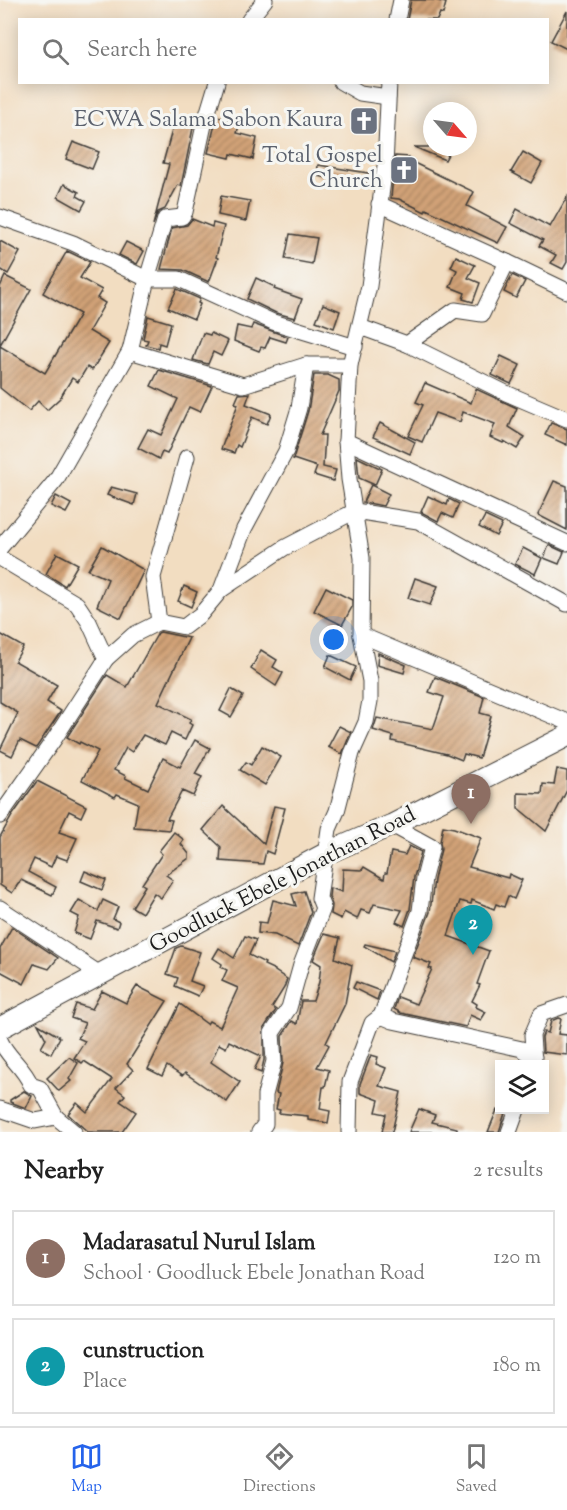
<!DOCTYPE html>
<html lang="en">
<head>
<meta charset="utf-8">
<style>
	:root { --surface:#fff; --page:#f6f6f6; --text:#222; --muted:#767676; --line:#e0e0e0; --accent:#2563eb }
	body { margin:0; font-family:"Sorts Mill Goudy",serif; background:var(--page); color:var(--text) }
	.controls { position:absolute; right:18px; bottom:18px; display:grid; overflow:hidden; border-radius:0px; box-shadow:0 3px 15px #0003 }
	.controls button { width:54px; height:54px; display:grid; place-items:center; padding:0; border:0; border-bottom:2px solid var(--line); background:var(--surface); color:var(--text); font:30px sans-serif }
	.compass { position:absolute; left:423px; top:102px; width:54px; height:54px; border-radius:50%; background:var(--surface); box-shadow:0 3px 15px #0003; rotate:118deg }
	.you { position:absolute; left:334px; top:640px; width:21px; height:21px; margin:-15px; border:4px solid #fff; border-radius:50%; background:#1a73e8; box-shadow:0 0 0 9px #1a73e833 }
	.badge { display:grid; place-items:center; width:39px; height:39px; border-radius:50%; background:var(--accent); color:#fff; font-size:20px; font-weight:700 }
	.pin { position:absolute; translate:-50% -50px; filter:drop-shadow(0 2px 3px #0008) }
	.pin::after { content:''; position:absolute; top:32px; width:21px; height:18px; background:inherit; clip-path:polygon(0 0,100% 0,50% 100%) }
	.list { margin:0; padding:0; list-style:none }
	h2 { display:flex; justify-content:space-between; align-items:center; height:78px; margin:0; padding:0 24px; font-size:26px }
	h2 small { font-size:20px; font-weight:400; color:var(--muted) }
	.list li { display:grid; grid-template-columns:39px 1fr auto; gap:18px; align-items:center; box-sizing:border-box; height:96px; margin:0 12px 12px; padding:0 12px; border:2px solid var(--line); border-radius:0px }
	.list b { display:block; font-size:22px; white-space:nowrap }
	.list p { margin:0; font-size:20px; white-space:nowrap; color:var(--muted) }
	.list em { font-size:20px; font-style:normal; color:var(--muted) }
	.icon { flex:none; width:33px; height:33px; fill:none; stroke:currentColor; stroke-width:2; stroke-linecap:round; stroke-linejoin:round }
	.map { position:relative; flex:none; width:567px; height:1132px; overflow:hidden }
	.search { position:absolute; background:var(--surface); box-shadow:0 3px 15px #0003; left:18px; right:18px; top:18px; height:66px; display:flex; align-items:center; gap:15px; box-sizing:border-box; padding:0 21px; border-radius:0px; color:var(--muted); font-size:22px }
	.sheet { height:294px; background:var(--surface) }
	nav { display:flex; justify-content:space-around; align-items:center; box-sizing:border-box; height:84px; border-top:2px solid var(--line); background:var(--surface); font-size:16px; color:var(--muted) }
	nav a { display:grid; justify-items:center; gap:3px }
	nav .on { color:var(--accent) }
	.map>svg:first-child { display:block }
	.building { fill:url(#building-hatch) }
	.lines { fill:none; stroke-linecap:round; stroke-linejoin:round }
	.street-casing { stroke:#3c3935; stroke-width:17 }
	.secondary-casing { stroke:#3c3935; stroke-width:23 }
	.street { stroke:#fff; stroke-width:15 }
	.secondary { stroke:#fff; stroke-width:21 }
	.labels { text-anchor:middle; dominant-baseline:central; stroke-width:6; stroke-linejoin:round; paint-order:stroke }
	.worship-label { font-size:22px; fill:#5b616d; stroke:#f6f6f2; text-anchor:end }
	.street-label { font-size:22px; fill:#1c1c1c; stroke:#f6f6f2 }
</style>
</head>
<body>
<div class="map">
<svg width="567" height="1132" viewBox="0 0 567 1132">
	<defs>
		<pattern id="building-hatch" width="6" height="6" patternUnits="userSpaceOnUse" patternTransform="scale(1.5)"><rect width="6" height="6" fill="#d1a277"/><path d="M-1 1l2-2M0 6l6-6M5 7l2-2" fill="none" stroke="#a98361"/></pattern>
	</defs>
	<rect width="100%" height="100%" fill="#f6f6f2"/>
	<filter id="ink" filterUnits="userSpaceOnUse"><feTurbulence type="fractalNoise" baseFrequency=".0167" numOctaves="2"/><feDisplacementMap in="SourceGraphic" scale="12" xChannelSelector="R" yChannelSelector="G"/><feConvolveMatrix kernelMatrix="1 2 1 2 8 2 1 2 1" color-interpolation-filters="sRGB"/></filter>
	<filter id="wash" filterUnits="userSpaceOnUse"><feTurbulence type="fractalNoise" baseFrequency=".008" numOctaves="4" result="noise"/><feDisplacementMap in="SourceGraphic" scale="24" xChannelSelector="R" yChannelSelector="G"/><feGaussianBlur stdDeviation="1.35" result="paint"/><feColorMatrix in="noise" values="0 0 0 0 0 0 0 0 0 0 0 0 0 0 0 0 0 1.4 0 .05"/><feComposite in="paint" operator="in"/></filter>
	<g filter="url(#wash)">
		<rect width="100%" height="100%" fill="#f2ddc1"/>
		<g id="blocks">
			<!-- building -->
			<g class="building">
				<polygon points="411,0 435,0 446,3 443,14 440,13 437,20 407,20"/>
				<polygon points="567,11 567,49 551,41"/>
				<polygon points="217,116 239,125 237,133 257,138 253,159 231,154 230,158 208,153"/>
				<polygon points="174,123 193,128 181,186 178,185 165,209 158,212 153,225 169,164 163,163"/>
				<polygon points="73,142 99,152 92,169 66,159"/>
				<polygon points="414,147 452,147 445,160"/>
				<polygon points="523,152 542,163 531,183 511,172"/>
				<polygon points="395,156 409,157 408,160 474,192 467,206 507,227 498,243 426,209 425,212 399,199 391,198"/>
				<polygon points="318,165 374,174 373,184 317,176"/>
				<polygon points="64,184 79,192 77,196 86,201 81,210 58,197"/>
				<polygon points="221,196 250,201 246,221 218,215"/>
				<polygon points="567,197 567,262 563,269 551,263 556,255 539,246 543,240 510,223 517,209 550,227"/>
				<polygon points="192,219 212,227 213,223 224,226 216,257 218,258 209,282 183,270 161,269 172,228 187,225"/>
				<polygon points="290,234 317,238 312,264 285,259"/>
				<polygon points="0,241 20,252 8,274 0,269"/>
				<polygon points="126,242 144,251 137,264 119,255"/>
				<polygon points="67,251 90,262 80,278 102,290 97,298 105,303 89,331 109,343 92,370 87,367 78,382 72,378 60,398 47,410 38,401 29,411 0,388 0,346 45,373 80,314 43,293"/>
				<polygon points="456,256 475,265 468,278 480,283 473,302 463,299 465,293 450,287 457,270 451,267"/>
				<polygon points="512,275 525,281 516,298 504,292"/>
				<polygon points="5,276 31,289 0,345 0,287"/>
				<polygon points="256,278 275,287 274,289 302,299 295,318 276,313 247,299"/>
				<polygon points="177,289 200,299 198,303 200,304 194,319 168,308"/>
				<polygon points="323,304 340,311 334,328 316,321"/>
				<polygon points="148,316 171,323 165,345 159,343 158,348 146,345 148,340 143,339"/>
				<polygon points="253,324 288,337 286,342 270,337 265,348 261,347 259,351 234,341 237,326 251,329"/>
				<polygon points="203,333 210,335 211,333 228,341 221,356 213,352 208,364 193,360"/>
				<polygon points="501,356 520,365 511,384 492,375"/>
				<polygon points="159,370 212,386 200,412 189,407 167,454 162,452 159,459 138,448 148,429 161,435 178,399 151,386"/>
				<polygon points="314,375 328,375 339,380 339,391 320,435 325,435 323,467 336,470 333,481 314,475 317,467 293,459 308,411"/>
				<polygon points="425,383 471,403 476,389 517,408 509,427 525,437 517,449 504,441 503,443 490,437 495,424 463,412 460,422 435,413 422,442 408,436 423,405 416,402"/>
				<polygon points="250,393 246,404 271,414 267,424 252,417 240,447 237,445 234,453 221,449 238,404 235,403 239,394"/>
				<polygon points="380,423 415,442 410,454 373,437"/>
				<polygon points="551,423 567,429 567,445 545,435"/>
				<polygon points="357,457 382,469 375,485 359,478"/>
				<polygon points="554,481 567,486 567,530 538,515"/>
				<polygon points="371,485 389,494 383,506 363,502"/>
				<polygon points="111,487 137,494 134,505 107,495"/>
				<polygon points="56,496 71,504 66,513 51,506"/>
				<polygon points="428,496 447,505 449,499 459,504 453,518 442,513 438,521 421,512"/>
				<polygon points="485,516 502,524 496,536 479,527"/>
				<polygon points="549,545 564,552 559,564 544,558"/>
				<polygon points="102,546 144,570 121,618 97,606 108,579 88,570"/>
				<polygon points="523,548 542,558 535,574 515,564"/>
				<polygon points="57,553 78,564 65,586 46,574"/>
				<polygon points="415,578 438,586 430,605 408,598"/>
				<polygon points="184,586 197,592 191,607 178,601"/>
				<polygon points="326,587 352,600 352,607 342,625 314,611"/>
				<polygon points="160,632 189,638 158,703 191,719 189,723 192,725 185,740 171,733 165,745 143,735 132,752 126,748 114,770 126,776 125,778 148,789 163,758 180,767 195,740 210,748 195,774 202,777 193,796 182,791 167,819 172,820 169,830 134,827 138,803 117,794 115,797 82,780 98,751 80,742 79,744 67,737 107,675 127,687 158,633"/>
				<polygon points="0,634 23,647 15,661 57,685 47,702 61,711 36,748 20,740 12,756 0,750 18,713 0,702"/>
				<polygon points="261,650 277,660 273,667 283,673 276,686 251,669"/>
				<polygon points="378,653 406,665 404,673 377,665"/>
				<polygon points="330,655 356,667 350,680 325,667"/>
				<polygon points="435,677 484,697 480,713 491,716 479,758 464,754 462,760 447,754 392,741 393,736 373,730 377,718 433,729 444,697 429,692"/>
				<polygon points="231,689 243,696 231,717 220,711"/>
				<polygon points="339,726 351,732 342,754 328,747"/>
				<polygon points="262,746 281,757 265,785 240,770 246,762 251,765"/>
				<polygon points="557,769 567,771 567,790 546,831 518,808 518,793 542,794 543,784 554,785"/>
				<polygon points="37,781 86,806 81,817 69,811 59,832 77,838 67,860 56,856 51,867 34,859 28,872 56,887 52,895 21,880 12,893 0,885 0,837 12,816"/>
				<polygon points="223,806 264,844 274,806 285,808 273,854 266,851 263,864 220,861 221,847 203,830"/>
				<polygon points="443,826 454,828 481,838 469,867 508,878 509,874 522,880 514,899 508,896 504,907 496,904 494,909 472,900 471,904 460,901 448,936 489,951 477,984 480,985 472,1001 477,1004 476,1007 486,1012 481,1020 470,1015 466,1027 401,1013 394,1009 398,997 416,1004 432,969 429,968 431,964 413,957 430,912 434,880 441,849 440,842"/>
				<polygon points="174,832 184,840 181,844 189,854 189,858 166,875 173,880 161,898 154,893 142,913 132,907 145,886 142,884 162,854 159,851"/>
				<polygon points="409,846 421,852 414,877 410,909 404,926 396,922 402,910 374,904 370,913 361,910 357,919 344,912 341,919 331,914 332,905 329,897 330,888 342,892 343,869 362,870 364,867 384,879 385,873 387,873 391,852 405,855"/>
				<polygon points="85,871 106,880 102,890 81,881"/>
				<polygon points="304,891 311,912 298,946 275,935 258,933 259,922 267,923 273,900 296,906 292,894"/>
				<polygon points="79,900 98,911 103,900 118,907 113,919 119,922 117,928 97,921 90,939 74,933 79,917 71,913"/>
				<polygon points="12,927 58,958 49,969 34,964 24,984 0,971 0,949"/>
				<polygon points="324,934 340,938 335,958 352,965 345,1004 326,1043 329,1045 317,1067 329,1070 325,1087 323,1087 320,1109 330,1111 328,1123 308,1120 308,1116 279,1113 280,1110 276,1109 279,1094 276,1093 283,1063 282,1036 292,1021 297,1024 301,1001 313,1001 319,982 321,965 313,960"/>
				<polygon points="245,936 256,940 249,955 265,963 264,965 275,970 275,971 287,979 284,988 272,1007 276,1010 264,1028 264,1060 261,1073 254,1070 261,1056 229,1041 226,1048 219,1044 211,1062 240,1082 227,1102 185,1073 182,1076 167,1066 162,1076 148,1069 180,1004 207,1024 209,1021 220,1027 238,988 222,981 227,970 221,967 222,964 213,958 219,948 234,958"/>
				<polygon points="365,944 395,951 391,962 364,946"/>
				<polygon points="181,946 200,952 190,981 203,986 198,996 175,986 178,978 167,974 176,948"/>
				<polygon points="356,982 380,991 377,1000 353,988"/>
				<polygon points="137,986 167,1001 127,1064 133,1070 116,1088 125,1095 120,1101 136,1112 122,1132 88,1132 68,1114 77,1103 87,1112 112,1079 84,1061 82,1063 74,1058 85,1041 78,1038 85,1023 71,1018 76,1004 92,1009 102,991 126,1003"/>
				<polygon points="558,1018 561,1019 558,1034 567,1035 567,1055 543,1052 542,1037 544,1032 548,1033 551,1021"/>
				<polygon points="38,1024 60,1037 51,1054 41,1048 46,1039"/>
				<polygon points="371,1055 378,1057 376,1064 386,1068 379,1086 401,1092 392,1132 382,1132 386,1114 376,1112 379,1100 360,1093 360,1084"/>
				<polygon points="69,1057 78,1063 69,1079 71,1081 59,1091 47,1078"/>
				<polygon points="24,1091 32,1096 26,1108 10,1102 10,1100"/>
				<polygon points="419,1109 435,1115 432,1122 457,1128 457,1132 409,1132"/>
				<polygon points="497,1110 505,1113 499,1132 488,1132"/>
			</g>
		</g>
	</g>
	<g filter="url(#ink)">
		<use href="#blocks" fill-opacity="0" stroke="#3c3935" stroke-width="1.5"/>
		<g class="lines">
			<!-- street casing -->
			<g class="street-casing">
				<g id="street">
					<polyline points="249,20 265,0"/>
					<polyline points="397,20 401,0"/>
					<polyline points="341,82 360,93 388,97"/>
					<polyline points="0,217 73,243 147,279 179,279 273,322 355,347"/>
					<polyline points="507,262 567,291"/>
					<polyline points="360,327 407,344 455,310 482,314 507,262 379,204"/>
					<polyline points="407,344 506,393 567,419"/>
					<polyline points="130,351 243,385 306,365 350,365"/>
					<polyline points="346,441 567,543"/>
					<polyline points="0,548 56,480 130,351 147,279 165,219 182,217 185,212 204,125 217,82"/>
					<polyline points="0,558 77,604 89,622 106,659"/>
					<polyline points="221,590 284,548 355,511 418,521 567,604"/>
					<polyline points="159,622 153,577 187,457"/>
					<polyline points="361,635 567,722"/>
					<polyline points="0,816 55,738 106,659 133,635 159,622 184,627 201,614 221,590 244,529 286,451 299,408 306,365"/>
					<polyline points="0,908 100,974"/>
					<polyline points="381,1016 393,1021 522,1049 534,1057"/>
					<path d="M0 1040C7 1057 24 1067 31 1085L40 1088 56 1117"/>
					<polyline points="534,1063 532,1035 541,1014 567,1005"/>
					<polyline points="0,1109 35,1121 56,1117 74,1132"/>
					<polyline points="259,1132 265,1124 265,1095 274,1061 272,1033 289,1008 301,965 323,908 319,898 329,829 337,811 352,753 366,722 370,701 370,681 361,635 362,558 349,479 346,441 350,365 369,286 385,166 389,82"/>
					<polyline points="349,1132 350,1082 372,1023 381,1016 420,911 424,878 432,847 392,825"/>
					<polyline points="509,1132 517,1110"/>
				</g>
			</g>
			<!-- secondary casing -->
			<g class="secondary-casing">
				<polyline id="secondary" points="0,1028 325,854 392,825 567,736"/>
			</g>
			<!-- street -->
			<use href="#street" class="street"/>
			<!-- secondary -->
			<use href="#secondary" class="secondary"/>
		</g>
	</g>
	<!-- icons -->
	<defs>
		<g id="church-square" transform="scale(1.5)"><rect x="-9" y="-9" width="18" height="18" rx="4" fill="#6b7280" stroke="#f6f6f2"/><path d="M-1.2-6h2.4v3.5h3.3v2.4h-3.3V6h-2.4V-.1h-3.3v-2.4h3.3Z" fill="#fff"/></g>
	</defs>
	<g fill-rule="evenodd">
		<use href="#church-square" x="364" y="121"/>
		<use href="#church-square" x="404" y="170"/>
	</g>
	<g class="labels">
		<!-- worship labels -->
		<g class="worship-label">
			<text x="343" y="121">ECWA Salama Sabon Kaura</text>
			<text x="383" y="157">Total Gospel<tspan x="383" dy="25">Church</tspan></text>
		</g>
		<!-- street labels -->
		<g class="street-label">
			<text transform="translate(283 881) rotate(-27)">Goodluck Ebele Jonathan Road</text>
		</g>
	</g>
</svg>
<div class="controls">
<button><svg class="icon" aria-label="layers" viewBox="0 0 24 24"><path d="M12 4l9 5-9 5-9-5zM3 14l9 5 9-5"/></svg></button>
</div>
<svg class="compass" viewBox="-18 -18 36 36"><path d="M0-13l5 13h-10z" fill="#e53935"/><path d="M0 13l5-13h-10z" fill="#767676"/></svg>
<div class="you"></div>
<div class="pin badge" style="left:471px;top:824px;background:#8d6e63">1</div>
<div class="pin badge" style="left:473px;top:955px;background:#0f9aa8">2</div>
<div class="search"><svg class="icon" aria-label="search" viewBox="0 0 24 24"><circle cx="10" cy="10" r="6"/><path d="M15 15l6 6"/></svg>Search here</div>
</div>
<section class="sheet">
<h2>Nearby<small>2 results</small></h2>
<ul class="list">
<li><span class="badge" style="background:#8d6e63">1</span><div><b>Madarasatul Nurul Islam</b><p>School · Goodluck Ebele Jonathan Road</p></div><em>120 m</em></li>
<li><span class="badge" style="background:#0f9aa8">2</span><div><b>cunstruction</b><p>Place</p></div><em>180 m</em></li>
</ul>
</section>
<nav>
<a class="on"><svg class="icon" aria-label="map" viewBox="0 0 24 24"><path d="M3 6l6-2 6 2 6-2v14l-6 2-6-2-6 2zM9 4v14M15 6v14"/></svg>Map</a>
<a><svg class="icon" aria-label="directions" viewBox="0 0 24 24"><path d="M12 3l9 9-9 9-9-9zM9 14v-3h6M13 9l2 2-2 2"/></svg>Directions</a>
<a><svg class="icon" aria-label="saved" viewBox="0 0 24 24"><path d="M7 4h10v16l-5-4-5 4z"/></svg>Saved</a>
</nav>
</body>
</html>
